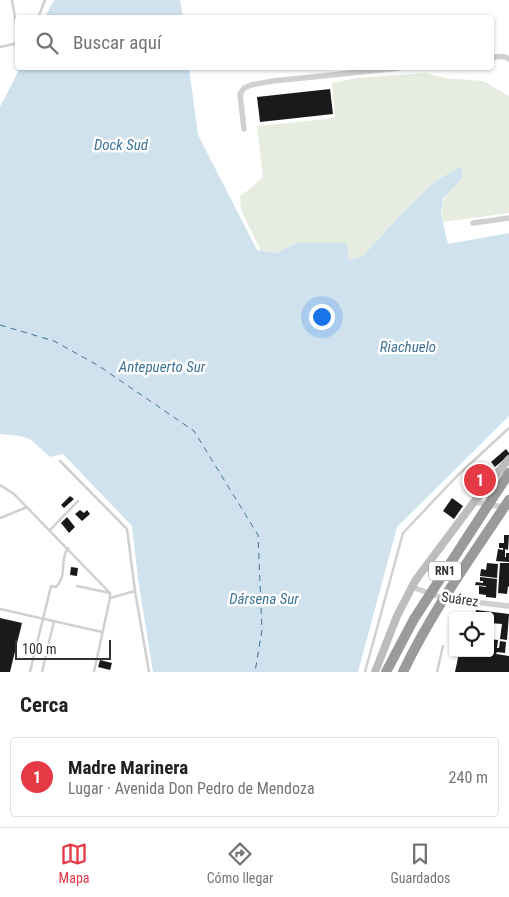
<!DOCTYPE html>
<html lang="es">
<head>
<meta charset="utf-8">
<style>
	:root { --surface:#fff; --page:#f6f6f6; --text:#202124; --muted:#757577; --line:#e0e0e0; --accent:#e63946 }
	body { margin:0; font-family:"Roboto Condensed",sans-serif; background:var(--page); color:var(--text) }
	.controls { position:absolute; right:15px; bottom:15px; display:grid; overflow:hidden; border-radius:5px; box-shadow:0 1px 4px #0004 }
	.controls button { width:45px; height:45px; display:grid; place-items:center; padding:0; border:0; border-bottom:1px solid var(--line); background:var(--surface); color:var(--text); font:25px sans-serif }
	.scale { position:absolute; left:15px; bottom:12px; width:96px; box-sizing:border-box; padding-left:5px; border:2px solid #333; border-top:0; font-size:14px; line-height:18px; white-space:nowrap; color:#333; -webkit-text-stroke:4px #fff; paint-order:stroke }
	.you { position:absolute; left:321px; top:316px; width:18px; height:18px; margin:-12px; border:4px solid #fff; border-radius:50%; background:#1a73e8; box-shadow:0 0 0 8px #1a73e833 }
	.badge { display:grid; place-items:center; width:32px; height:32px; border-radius:50%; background:var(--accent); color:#fff; font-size:16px; font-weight:700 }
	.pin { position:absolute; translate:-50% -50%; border:2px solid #fff; box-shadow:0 1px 5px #0006 }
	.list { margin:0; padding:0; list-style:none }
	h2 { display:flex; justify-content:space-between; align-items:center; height:65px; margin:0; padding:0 20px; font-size:21px }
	h2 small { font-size:16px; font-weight:400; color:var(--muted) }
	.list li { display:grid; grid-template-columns:32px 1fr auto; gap:15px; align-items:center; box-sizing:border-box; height:80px; margin:0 10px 10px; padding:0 10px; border:1px solid var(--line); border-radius:5px }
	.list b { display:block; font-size:19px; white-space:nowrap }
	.list p { margin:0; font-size:16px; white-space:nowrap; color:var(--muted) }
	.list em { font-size:16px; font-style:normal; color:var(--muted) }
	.icon { flex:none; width:28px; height:28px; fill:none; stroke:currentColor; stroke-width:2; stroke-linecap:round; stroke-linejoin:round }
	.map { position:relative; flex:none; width:509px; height:672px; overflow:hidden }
	.search { position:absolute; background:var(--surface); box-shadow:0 1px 4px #0004; left:15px; right:15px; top:15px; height:55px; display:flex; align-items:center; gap:12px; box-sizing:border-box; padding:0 18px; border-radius:5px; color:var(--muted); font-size:19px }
	.sheet { height:155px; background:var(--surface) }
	nav { display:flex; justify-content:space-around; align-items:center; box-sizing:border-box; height:70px; border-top:1px solid var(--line); background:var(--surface); font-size:14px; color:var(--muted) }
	nav a { display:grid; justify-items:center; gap:2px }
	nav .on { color:var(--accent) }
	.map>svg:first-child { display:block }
	.green { fill:#e6ecdf }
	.water { fill:#cfe2ee }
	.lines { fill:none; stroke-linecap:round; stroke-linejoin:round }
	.ferry { stroke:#3f7597; stroke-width:1; stroke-dasharray:6 5; stroke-linecap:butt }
	.building { fill:#1a1a1a }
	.lane { stroke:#d0d0d0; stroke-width:2.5 }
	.street { stroke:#d0d0d0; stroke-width:5.5 }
	.secondary { stroke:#bdbdbd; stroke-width:8 }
	.highway-bridge { stroke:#9a9a9a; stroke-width:10 }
	.labels { text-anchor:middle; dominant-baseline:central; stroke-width:5; stroke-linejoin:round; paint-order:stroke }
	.shield { fill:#fff; stroke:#707070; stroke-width:1 }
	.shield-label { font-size:12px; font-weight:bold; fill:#333 }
	.street-label { font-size:14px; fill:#333; stroke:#fff }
	.water-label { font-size:15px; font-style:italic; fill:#3f7597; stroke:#fff }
</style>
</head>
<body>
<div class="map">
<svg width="509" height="672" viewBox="0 0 509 672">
	<rect width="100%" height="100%" fill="#fff"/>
	<!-- green -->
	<path class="green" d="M426 73 445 78 483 81 509 96V213L443 222C438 199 449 192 463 177L461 166 434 182 403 212 363 256 349 260 347 243H296L276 253 261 251 241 210 240 196 250 189 263 177 257 126 335 118 332 83 357 78Z"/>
	<!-- water -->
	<g class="water">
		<polygon points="54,0 180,0 183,17 45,17"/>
		<polygon points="20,68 189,68 198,135 257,250 276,253 296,243 347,243 349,260 363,256 403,212 434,182 461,166 463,177 443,199 441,214 448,244 509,233 509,416 397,527 358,672 153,672 138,579 132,526 63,454 50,457 30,439 20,436 0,434 0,107"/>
	</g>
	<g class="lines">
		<!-- ferry -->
		<polyline class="ferry" points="0,325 54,341 99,366 194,431 258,535 262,630 255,672"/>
	</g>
	<!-- building -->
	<g class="building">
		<polygon points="330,89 333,114 260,122 257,97"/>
		<polygon points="506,449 509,453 509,455 495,467 491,462"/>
		<polygon points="70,496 74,499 64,508 61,505"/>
		<polygon points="452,498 463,506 454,519 443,511"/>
		<polygon points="80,510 84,513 87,510 90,514 82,521 75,514"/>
		<polygon points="67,517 75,527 69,533 61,523"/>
		<polygon points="504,535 509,535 508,550 505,549 505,557 506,557 506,553 509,553 509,562 496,561 498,549 503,550 503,548 499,548 499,543 504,543"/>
		<polygon points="487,563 498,564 497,578 480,576 481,569 486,570"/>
		<polygon points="500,563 509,563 509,587 508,586 507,594 498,593"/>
		<polygon points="71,567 78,568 77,576 70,575"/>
		<polygon points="480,577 497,579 496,598 486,597 486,595 479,594 479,586 486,587 486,586 475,585 476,582 483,583 483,581 480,581"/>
		<polygon points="476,610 509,614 507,640 500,639 502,624 490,623 490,616 475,616"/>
		<polygon points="0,618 22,623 10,672 0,672"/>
		<polygon points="490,639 498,640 497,648 499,648 500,641 506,642 505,653 497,652 496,654 509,656 509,672 455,672 459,653 490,653"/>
		<polygon points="100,660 112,663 110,670 98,667"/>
	</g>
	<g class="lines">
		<!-- lane -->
		<g class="lane">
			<polyline points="12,0 18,35"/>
			<polyline points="38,18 45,0"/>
			<polyline points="0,47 18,43"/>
			<polyline points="60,461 127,529 135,591 110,598"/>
			<polyline points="0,485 14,494 110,593 110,598 94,672"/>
			<polyline points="0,518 27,507"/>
			<polyline points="50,530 78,501"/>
			<polyline points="77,586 110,593"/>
			<polyline points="135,591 149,672"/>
			<polyline points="0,609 102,632"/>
			<path d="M30 672 51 586 56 587C68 575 59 560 68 548"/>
			<polyline points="42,672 54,621"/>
			<polyline points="365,672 403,533 457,476 509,428"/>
			<polyline points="437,672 443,646"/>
		</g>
		<!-- street -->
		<g class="street">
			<path d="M492 57C498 57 504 55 509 59"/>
			<polyline points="244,129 240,94 244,88 251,85 273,81 400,68"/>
			<polyline points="473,223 509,218"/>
			<polyline points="474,502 504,507"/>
			<polyline points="412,587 443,598 455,600 509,606"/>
		</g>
		<!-- secondary -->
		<polyline class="secondary" points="375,672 397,616 415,581 474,502 509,459"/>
		<!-- highway-bridge -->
		<g class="highway-bridge">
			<polyline points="386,672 414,619 509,473"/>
			<path d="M403 672C432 611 472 556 509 500"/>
		</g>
	</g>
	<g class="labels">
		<!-- shield labels -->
		<rect class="shield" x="429" y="561.5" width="32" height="19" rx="4"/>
		<g class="shield-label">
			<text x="445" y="571">RN1</text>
		</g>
		<!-- street labels -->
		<g class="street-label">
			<text transform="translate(460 599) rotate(8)">Suárez</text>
		</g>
		<!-- water labels -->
		<g class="water-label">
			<text x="121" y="145">Dock Sud</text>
			<text x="408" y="347">Riachuelo</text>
			<text x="162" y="367">Antepuerto Sur</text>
			<text x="264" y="599">Dársena Sur</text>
		</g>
	</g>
</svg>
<div class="controls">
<button><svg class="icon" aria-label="locate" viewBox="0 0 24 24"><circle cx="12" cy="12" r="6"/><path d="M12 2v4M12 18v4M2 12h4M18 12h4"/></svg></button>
</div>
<div class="scale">100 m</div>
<div class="you"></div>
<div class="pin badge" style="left:480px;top:480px">1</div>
<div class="search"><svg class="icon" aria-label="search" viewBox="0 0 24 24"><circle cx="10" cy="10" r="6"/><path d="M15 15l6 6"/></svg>Buscar aquí</div>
</div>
<section class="sheet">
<h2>Cerca<small></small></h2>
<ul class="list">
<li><span class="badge">1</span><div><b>Madre Marinera</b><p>Lugar · Avenida Don Pedro de Mendoza</p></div><em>240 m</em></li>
</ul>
</section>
<nav>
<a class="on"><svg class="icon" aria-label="map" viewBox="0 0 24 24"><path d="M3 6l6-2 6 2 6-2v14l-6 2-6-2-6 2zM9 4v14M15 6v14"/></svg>Mapa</a>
<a><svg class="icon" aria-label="directions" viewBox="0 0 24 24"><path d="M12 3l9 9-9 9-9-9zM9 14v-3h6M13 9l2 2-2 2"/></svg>Cómo llegar</a>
<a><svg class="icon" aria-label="saved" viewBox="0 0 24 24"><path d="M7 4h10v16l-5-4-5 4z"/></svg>Guardados</a>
</nav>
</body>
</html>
